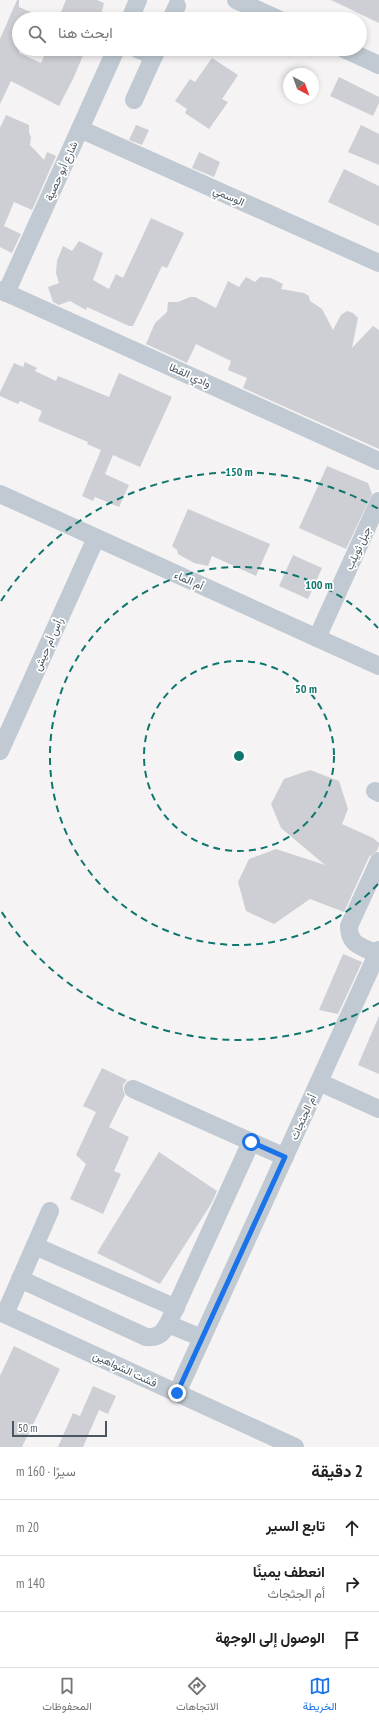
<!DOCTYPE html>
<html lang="ar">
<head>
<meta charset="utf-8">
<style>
	:root { --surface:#fff; --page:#f6f6f6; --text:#222; --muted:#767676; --line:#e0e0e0; --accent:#1a73e8 }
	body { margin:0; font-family:"PT Sans Narrow",Vazirmatn,sans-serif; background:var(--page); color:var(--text); direction:rtl }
	.compass { position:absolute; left:283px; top:68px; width:36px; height:36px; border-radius:50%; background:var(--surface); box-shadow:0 2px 6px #0003; rotate:139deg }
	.scale { position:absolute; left:12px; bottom:10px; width:95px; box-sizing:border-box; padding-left:4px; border:2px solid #4a5661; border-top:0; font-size:11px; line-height:14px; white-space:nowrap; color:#4a5661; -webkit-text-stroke:3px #fff; paint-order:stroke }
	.stop { position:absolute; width:12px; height:12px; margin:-9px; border:3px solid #1a73e8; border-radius:50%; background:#fff }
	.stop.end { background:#1a73e8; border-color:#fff; box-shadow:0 1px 4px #0008 }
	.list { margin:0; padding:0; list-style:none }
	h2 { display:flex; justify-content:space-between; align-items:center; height:52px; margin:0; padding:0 16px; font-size:17px }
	h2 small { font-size:13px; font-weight:400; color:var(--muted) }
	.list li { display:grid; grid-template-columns:26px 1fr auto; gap:12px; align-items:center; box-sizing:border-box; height:56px; padding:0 16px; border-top:1px solid var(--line) }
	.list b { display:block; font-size:15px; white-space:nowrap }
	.list p { margin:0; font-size:13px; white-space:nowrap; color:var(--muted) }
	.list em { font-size:13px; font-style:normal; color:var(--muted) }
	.icon { flex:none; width:22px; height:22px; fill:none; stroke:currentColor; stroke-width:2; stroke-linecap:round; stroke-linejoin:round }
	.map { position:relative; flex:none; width:379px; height:1447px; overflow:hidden; direction:ltr }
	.search { position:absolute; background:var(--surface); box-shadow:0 2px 6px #0003; left:12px; right:12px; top:12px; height:44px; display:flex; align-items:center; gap:10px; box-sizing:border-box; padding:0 14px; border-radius:22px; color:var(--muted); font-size:15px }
	.sheet { height:220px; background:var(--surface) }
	nav { display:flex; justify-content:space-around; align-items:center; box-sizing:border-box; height:56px; border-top:1px solid var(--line); background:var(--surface); font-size:11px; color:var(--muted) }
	nav a { display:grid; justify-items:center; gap:2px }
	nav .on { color:var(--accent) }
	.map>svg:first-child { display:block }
	.building { fill:#cdcfd5 }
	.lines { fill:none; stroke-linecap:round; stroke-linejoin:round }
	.minor { stroke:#c1cad2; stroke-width:18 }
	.route { stroke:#1a73e8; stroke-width:5 }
	.ring { fill:none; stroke:#0f766e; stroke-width:2; stroke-dasharray:7 5 }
	.labels { text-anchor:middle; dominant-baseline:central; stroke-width:3.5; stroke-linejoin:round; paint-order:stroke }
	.street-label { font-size:11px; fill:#4a5661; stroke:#fff }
	.centre { fill:#0f766e; stroke:#fff; stroke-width:2 }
	.ring-label { font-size:12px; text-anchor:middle; font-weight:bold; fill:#0f766e; stroke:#fff; stroke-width:3.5; stroke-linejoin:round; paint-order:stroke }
</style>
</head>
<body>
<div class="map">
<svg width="379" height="1447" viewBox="0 0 379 1447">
	<rect width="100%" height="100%" fill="#f5f3f3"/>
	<!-- building -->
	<g class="building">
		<polygon points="17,0 19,0 19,7 47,19 19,19 19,53 41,63 47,49 75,49 84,53 73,79 59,106 11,81 0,104 0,39"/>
		<polygon points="66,0 97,0 104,3 100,19 58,19"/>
		<polygon points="331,0 379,0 379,23"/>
		<polygon points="212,58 238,75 222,99 228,102 209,129 185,113 187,109 175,101 190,79 195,82"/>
		<polygon points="339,77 379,97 379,103 373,116 330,96"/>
		<polygon points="6,115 29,125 29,133 31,137 30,145 44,160 47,152 56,156 32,210 14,202 4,226 21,234 12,253 0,247 0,128"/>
		<polygon points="136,125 149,130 142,145 129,140"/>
		<polygon points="361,125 379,134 379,165 348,152"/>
		<polygon points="199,152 220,162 214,177 192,168"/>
		<polygon points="344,169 379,186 379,226 328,202"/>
		<polygon points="151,218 184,233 167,268 162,266 133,326 129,326 87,307 86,310 70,301 59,305 53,302 48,287 59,283 56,273 57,261 63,246 72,251 79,241 103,253 93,280 109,289 116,274 123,278"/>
		<polygon points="246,277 255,282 260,277 271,278 283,284 281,289 304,293 309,296 310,301 322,309 333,330 341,315 347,311 353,313 358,318 352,348 373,326 379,330 379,449 243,388 247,378 228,370 231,361 196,344 187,363 146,344 155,323 167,312 168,302 178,302 190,297 195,297 216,308 228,281 239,287"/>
		<polygon points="25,362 37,368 35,371 56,381 58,376 109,397 119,373 172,397 140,467 113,455 105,474 129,485 119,507 95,497 93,501 82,496 101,450 87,444 88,442 38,421 42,411 20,401 18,404 0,396 0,392 14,363 23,367"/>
		<polygon points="327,466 368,483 372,494 346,549 299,528"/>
		<polygon points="188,509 270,544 256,576 212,556 208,566 194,563 178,554 177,550 172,546"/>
		<polygon points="293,555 322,568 308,599 279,586"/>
		<polygon points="310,770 339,781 348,809 342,824 373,838 379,843 379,845 377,851 369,857 344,912 310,899 274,924 246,911 238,882 249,859 276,849 325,865 281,828 271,804 284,779"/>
		<polygon points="343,954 362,962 338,1014 319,1010"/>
		<polygon points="379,1016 379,1074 358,1065"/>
		<polygon points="102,1068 127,1080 123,1085 123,1090 125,1095 109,1127 129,1137 114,1171 121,1174 103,1214 70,1199 86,1164 76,1155 96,1112 83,1106"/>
		<polygon points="159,1152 217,1191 211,1204 160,1284 97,1253"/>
		<polygon points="14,1346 60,1369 22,1447 0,1447 0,1376"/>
		<polygon points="93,1386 116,1396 108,1414 99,1410 83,1447 58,1447 73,1413 80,1416"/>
	</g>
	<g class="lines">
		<!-- minor -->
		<g class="minor">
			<polyline points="236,0 278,19"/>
			<polyline points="130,19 138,0"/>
			<polyline points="171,19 177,6"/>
			<polyline points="137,49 154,56"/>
			<polyline points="344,49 379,65"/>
			<polyline points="134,100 157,49"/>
			<polyline points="80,129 379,263"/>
			<polyline points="0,290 379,461"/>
			<polyline points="6,293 116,49"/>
			<polyline points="0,494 379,666"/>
			<polyline points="317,638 379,501"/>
			<polyline points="0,751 96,538"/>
			<polyline points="375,791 379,793"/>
			<path d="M377 954C362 946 349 946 349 926L379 861"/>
			<polyline points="319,1082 379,1109"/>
			<polyline points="133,1089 285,1157"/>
			<polyline points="35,1246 176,1308"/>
			<path d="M20 1279 146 1337C158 1338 162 1334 168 1324L251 1142"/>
			<polyline points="0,1312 295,1447"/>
			<polyline points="5,1314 50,1211"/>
			<polyline points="168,1324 202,1338"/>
			<polyline points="177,1393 379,950"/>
		</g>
	</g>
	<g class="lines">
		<!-- route -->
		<polyline class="route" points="177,1393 285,1157 251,1142"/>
	</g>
	<!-- distance rings -->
	<g class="ring">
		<circle cx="239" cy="756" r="95"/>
		<path d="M378 884A189 189 0 1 1 378 628"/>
		<path d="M379 1003A284 284 0 0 1 1 911M1 601A284 284 0 0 1 379 509"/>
	</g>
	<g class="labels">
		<!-- street labels -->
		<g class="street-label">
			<text transform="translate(61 171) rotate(-66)">شارع أبو حصية</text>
			<text transform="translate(229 196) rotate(24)">الوسمي</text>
			<text transform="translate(190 375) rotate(24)">وادي القطا</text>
			<text transform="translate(358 548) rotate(-65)">جبل ثويلب</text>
			<text transform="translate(189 580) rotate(24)">أم الماء</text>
			<text transform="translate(48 644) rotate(-66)">رأس أم حيش</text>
			<text transform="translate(303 1117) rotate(-66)">أم الجثجاث</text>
			<text transform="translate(125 1369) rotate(25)">فشت الشواهين</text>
		</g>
	</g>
	<circle cx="239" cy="756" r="6" class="centre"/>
	<g class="ring-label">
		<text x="239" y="476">150 m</text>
		<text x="319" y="589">100 m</text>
		<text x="306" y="693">50 m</text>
	</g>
</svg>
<svg class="compass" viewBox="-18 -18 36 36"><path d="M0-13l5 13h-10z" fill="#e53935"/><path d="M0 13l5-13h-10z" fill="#767676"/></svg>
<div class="scale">50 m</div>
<div class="stop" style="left:251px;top:1142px"></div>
<div class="stop end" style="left:177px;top:1393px"></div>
<div class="search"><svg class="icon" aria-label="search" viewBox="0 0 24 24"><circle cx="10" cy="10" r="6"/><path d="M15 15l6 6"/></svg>ابحث هنا</div>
</div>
<section class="sheet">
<h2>2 دقيقة<small>سيرًا · 160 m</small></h2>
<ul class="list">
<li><svg class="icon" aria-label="ahead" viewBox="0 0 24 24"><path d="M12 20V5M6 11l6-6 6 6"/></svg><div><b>تابع السير</b></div><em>20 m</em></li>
<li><svg class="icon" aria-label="right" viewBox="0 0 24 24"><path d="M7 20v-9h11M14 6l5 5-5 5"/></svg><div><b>انعطف يمينًا</b><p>أم الجثجاث</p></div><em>140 m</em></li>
<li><svg class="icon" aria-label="arrive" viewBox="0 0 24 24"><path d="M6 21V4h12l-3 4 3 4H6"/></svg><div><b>الوصول إلى الوجهة</b></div></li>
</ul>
</section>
<nav>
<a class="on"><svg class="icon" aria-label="map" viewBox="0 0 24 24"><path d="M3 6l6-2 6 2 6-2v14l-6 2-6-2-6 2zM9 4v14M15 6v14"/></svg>الخريطة</a>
<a><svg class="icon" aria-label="directions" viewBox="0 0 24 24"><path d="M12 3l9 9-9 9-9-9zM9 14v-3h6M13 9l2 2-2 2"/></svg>الاتجاهات</a>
<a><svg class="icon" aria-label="saved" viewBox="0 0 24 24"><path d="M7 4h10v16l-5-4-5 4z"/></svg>المحفوظات</a>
</nav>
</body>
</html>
